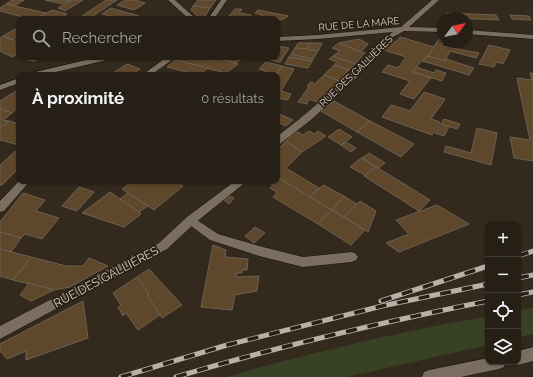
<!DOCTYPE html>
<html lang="fr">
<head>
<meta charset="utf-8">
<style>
	:root { --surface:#261f16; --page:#322c23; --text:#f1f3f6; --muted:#a4a2a1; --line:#423d35 }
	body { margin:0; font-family:Raleway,sans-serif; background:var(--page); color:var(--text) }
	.controls { position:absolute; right:12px; bottom:12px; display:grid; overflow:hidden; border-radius:8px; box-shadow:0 1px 3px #0004 }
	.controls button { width:36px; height:36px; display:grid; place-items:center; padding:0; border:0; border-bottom:1px solid var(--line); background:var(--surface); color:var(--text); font:20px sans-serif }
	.compass { position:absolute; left:437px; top:12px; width:36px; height:36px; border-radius:50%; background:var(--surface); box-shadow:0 1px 3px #0004; rotate:58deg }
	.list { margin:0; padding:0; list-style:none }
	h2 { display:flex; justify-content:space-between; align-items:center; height:52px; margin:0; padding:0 16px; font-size:17px }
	h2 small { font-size:13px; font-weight:400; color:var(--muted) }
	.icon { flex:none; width:22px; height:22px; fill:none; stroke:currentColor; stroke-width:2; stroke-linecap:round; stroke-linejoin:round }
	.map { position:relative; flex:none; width:533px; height:377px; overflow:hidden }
	.search { position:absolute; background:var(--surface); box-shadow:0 1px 3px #0004; left:16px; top:16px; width:264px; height:44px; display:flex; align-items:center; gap:10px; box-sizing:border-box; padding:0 14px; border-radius:8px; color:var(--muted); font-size:15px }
	.panel { position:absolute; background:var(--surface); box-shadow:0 1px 3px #0004; left:16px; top:72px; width:264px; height:112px; border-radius:8px }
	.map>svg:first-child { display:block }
	.green { fill:#384123 }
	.building { fill:#5e472b; stroke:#6c6153 }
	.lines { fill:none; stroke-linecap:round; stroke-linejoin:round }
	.service-casing { stroke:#1b1107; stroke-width:1 }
	.minor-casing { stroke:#1b1107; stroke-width:1 }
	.service { fill:#796e60; fill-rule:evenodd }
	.minor { fill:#796e60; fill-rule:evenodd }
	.rail-casing { stroke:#b8b1a8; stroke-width:5 }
	.rail { stroke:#291f14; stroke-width:3.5; stroke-dasharray:11; stroke-linecap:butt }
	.labels { text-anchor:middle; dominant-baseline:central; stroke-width:3.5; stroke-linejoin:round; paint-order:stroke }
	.far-street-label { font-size:10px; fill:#d9d2ca; stroke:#291f14 }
	.street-label { font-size:12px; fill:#d9d2ca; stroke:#291f14 }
</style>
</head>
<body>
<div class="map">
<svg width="533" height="377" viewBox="0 0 533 377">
	<rect width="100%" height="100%" fill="#33291d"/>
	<!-- green -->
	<g class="green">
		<polygon points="533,308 533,334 518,338 518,310"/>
		<path d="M488 316V345L347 377H226C312 352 400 332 488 316Z"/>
	</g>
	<!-- building -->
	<g class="building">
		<polygon points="12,0 24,0 16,5 7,3"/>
		<polygon points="45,0 70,0 63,4"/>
		<polygon points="72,0 83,0 65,11 58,8"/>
		<polygon points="106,0 117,0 90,18 82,16"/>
		<polygon points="125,0 135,0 145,3 134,10 117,5"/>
		<polygon points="198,0 216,0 210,8 193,6"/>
		<polygon points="6,4 46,13 36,19 31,19 0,11 0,8"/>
		<polygon points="193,6 210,8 204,18 198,17 191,10"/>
		<polygon points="111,8 139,16 135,19 123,19 102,14"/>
		<polygon points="235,9 242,9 239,13 251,15 249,19 229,16"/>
		<polygon points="52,10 67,14 64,16 74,19 36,19"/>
		<polygon points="258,10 288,16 282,20 261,16 262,15 255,13"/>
		<polygon points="447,13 496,15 499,20 455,18 454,16 448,15"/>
		<polygon points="510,15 529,16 531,20 512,19"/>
		<polygon points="15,29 19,31 19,36 12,40 3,36"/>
		<polygon points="3,36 19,43 19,53 12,57 0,51 0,38"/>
		<polygon points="400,37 434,47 423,61 421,61 413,72 431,78 414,99 400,94 410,81 382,72 388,65 398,68 406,57 384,50 393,41 396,42"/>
		<polygon points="440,37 443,38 442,46 479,53 476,58 450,51 445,61 428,56"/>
		<polygon points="359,39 368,44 361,52 339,43"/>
		<polygon points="298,43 311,43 307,49 295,48"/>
		<polygon points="311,43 322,43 318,51 307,49"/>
		<polygon points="339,43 361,52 365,53 355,64 333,56 340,51 332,48"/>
		<polygon points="489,45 510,50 503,64 496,62 494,67 479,64"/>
		<polygon points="277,46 289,48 280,62 262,58 277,57"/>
		<polygon points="295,48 307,49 318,51 313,59 291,54"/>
		<polygon points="291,54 313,59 312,61 289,57"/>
		<polygon points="333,56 355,64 349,70 334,65 337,62 329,59"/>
		<polygon points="428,56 445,61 446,59 474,68 469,75 423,61"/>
		<polygon points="33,57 42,57 35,61 28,60"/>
		<polygon points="178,57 200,57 212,61 217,58 238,64 226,73 174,60"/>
		<polygon points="220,57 240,57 243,58 236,63 218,58"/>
		<polygon points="289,57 312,61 308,68 285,64"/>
		<polygon points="175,60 201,66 208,68 199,75 167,67"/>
		<polygon points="266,62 282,66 276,75 261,75 265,71 259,69"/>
		<polygon points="127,64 140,69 131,75 110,75"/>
		<polygon points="334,65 349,70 339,81 324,75"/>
		<polygon points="282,66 294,69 281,91 291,94 288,100 277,98 277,75 276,75"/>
		<polygon points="416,67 434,73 436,70 446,73 442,81 413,72"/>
		<polygon points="530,73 533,73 533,161 514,158 510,137 530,140 517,78 532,80"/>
		<polygon points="324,75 339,81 317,102 309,99 307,104 298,102 309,87 307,86 311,82 315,84"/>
		<polygon points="16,91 19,93 19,107 12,113 0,109 0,101"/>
		<polygon points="424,92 445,99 431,119 440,122 432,135 382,117 391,105 410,111"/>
		<polygon points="334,101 370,121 357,132 321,111"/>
		<polygon points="0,109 12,113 3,120 9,121 0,128"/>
		<polygon points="277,113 293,120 286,126 277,122"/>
		<polygon points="444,119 460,124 457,129 441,124"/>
		<polygon points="9,121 19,124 19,145 0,140 0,128"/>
		<polygon points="370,121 414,144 401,157 357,132"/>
		<polygon points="441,124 449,127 444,136 435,133"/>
		<polygon points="477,128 497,133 491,165 444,152 446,146 471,153"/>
		<polygon points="339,129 352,137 341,145 328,137"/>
		<polygon points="296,131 303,135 309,131 314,134 318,131 326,136 302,152 286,141"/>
		<polygon points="286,141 302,152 286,168 319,188 310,197 277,177 277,150"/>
		<polygon points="346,142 356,148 351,152 341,145"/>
		<polygon points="19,148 19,168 2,185 0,185 0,165"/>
		<polygon points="369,153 385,163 378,168 362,158"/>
		<polygon points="361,158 376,167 365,175 350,167"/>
		<polygon points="376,167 401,182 430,200 419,211 364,176"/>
		<polygon points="277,177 310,197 332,210 318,224 273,197 277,192 270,188 273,185 266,181 277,181"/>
		<polygon points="133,181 175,181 183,186 154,210 122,189"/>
		<polygon points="323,185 344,196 332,210 310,197"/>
		<polygon points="79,187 94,192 77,211 62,206"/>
		<polygon points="110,192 139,212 141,214 124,227 82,213"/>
		<polygon points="23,193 45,200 36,211 59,218 42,239 25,234 21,238 0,232 0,222"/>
		<polygon points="128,193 148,206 139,212 120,199"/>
		<polygon points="230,196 234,198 229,204 224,200"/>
		<polygon points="344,196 357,204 344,217 332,210"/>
		<polygon points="360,201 376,211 368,232 344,217"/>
		<polygon points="437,205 469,224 399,252 386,243 409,234 396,220"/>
		<polygon points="332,210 365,230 351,245 318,224"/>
		<polygon points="255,227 265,233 254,243 245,236"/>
		<polygon points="0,232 21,238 11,252 0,249"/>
		<polygon points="213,245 226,250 225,257 248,259 247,270 242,270 242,273 237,273 236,277 259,276 257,291 235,295 232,310 201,307"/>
		<polygon points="0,249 31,257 13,280 0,276"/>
		<polygon points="31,257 66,266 83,266 89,258 108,266 70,287 54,290 13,280"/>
		<polygon points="149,269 182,305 162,318 147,295 149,294 137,277"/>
		<polygon points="137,277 149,294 147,295 160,315 138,330 126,313 123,316 118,307 121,305 113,293"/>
		<polygon points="29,283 54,290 31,301 20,295"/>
		<polygon points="83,301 88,338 26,360 26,351 7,359 0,351 0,344"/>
	</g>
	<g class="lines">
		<!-- service casing -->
		<g class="service-casing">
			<polygon id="service" points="191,216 218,234 259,246 303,257 352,252 356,254 358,257 356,260 352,262 303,267 259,256 210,240 187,223 186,220 187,217"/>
		</g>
		<!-- minor casing -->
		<g class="minor-casing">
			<g id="minor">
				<polygon points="168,0 175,0 196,19 189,19"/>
				<polygon points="221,0 227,0 214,19 208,19"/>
				<path d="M432 0H439L409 27 443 28V32L404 31 393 37 356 78 312 119 280 144 277 145V137L279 135C319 105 354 71 389 35L393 32 318 39 277 41V37L318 35 401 27Z"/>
				<polygon points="467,30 533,35 533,39 467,34"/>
				<polygon points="99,57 112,57 111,59 43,75 30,75 31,73"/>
				<polygon points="167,57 176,57 151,75 142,75"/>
				<polygon points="19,78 19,83 0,90 0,85"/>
				<polygon points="19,181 30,181 4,211 0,212 0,201"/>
				<polygon points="235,181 247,181 195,223 167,249 0,339 0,326 159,243 187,217"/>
				<polygon points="533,347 533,361 518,365 513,363 518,362 518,351"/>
				<polygon points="488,358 488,362 506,362 504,367 499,369 461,377 422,377 424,372 429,370"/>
			</g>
		</g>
		<!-- service -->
		<use href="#service" class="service"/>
		<!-- minor -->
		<use href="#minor" class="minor"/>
		<!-- rail casing -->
		<g class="rail-casing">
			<g id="rail">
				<polyline points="518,256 533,251"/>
				<polyline points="518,278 533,275"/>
				<polyline points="518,295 533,292"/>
				<polyline points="381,301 488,266"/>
				<polyline points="121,377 227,345 382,306 488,284"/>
				<path d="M176 377C279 346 383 322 488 301"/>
			</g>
		</g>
		<!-- rail -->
		<use href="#rail" class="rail"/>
	</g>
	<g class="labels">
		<!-- far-street labels -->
		<g class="far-street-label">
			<text transform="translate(359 24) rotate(-5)">RUE DE LA MARE</text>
			<text transform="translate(356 71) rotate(-44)">RUE DES GALLIÈRES</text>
		</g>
		<!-- street labels -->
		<g class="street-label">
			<text transform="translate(106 277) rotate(-28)">RUE DES GALLIÈRES</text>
		</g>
	</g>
</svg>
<div class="controls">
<button>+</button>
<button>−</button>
<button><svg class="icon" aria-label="locate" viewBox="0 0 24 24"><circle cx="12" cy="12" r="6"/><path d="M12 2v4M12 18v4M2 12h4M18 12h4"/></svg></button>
<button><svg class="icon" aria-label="layers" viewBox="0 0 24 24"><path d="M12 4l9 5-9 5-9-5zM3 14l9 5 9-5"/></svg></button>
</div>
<svg class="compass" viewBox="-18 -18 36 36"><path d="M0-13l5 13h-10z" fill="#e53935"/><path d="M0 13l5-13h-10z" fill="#a4a2a1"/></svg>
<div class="search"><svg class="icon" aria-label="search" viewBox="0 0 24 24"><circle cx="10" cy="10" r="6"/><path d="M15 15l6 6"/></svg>Rechercher</div>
<section class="panel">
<h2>À proximité<small>0 résultats</small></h2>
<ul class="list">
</ul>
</section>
</div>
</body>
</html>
